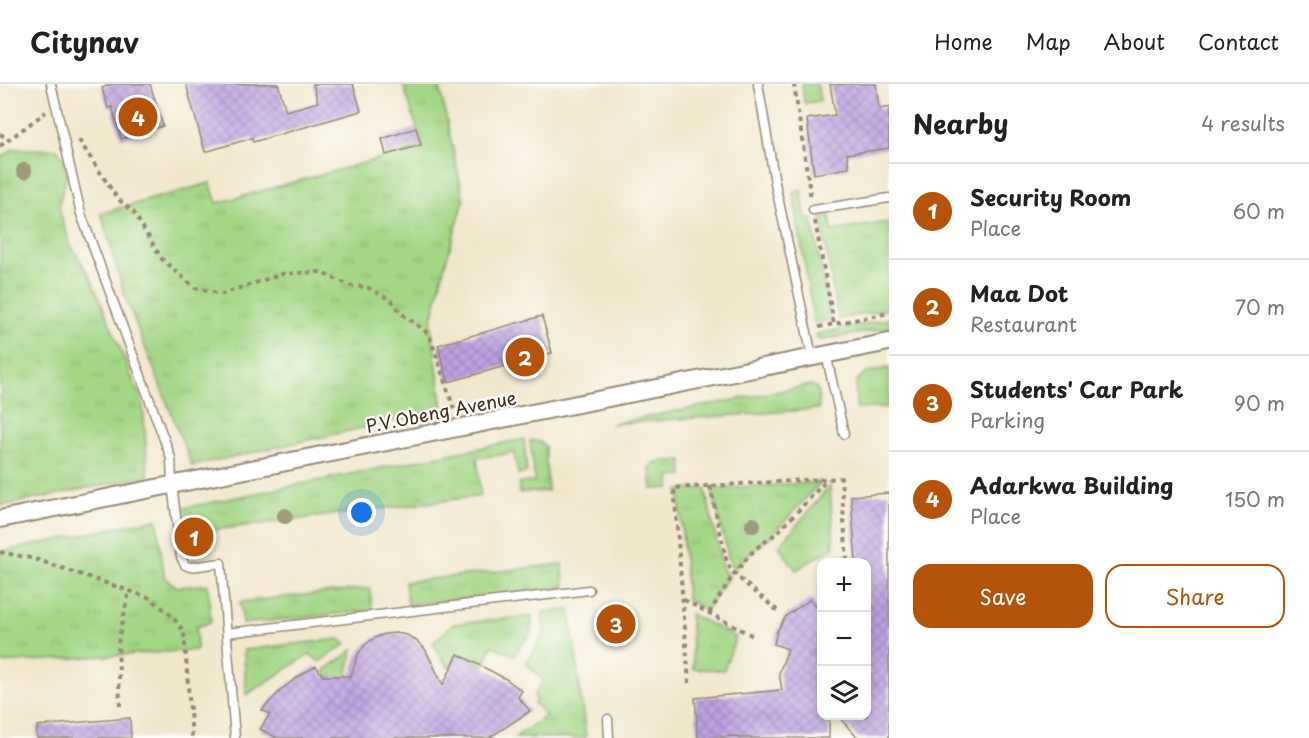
<!DOCTYPE html>
<html lang="en">
<head>
<meta charset="utf-8">
<style>
	:root { --surface:#fff; --page:#f6f6f6; --text:#222; --muted:#767676; --line:#e0e0e0; --accent:#b45309 }
	body { margin:0; font-family:"Playpen Sans",sans-serif; background:var(--page); color:var(--text) }
	.controls { position:absolute; right:18px; bottom:18px; display:grid; overflow:hidden; border-radius:12px; box-shadow:0 3px 9px #0003 }
	.controls button { width:54px; height:54px; display:grid; place-items:center; padding:0; border:0; border-bottom:2px solid var(--line); background:var(--surface); color:var(--text); font:30px sans-serif }
	.you { position:absolute; left:362px; top:429px; width:21px; height:21px; margin:-15px; border:4px solid #fff; border-radius:50%; background:#1a73e8; box-shadow:0 0 0 9px #1a73e833 }
	.badge { display:grid; place-items:center; width:39px; height:39px; border-radius:50%; background:var(--accent); color:#fff; font-size:20px; font-weight:700 }
	.pin { position:absolute; translate:-50% -50%; border:3px solid #fff; box-shadow:0 2px 6px #0006 }
	.list { margin:0; padding:0; list-style:none }
	h2 { display:flex; justify-content:space-between; align-items:center; height:78px; margin:0; padding:0 24px; font-size:26px }
	h2 small { font-size:20px; font-weight:400; color:var(--muted) }
	.list li { display:grid; grid-template-columns:39px 1fr auto; gap:18px; align-items:center; box-sizing:border-box; height:96px; padding:0 24px; border-top:2px solid var(--line) }
	.list b { display:block; font-size:22px; white-space:nowrap }
	.list p { margin:0; font-size:20px; white-space:nowrap; color:var(--muted) }
	.list em { font-size:20px; font-style:normal; color:var(--muted) }
	.actions { display:flex; gap:12px; padding:18px 24px }
	.actions a { flex:1; padding:14px 0; border:2px solid var(--accent); border-radius:18px; text-align:center; font-size:21px; color:var(--accent) }
	.actions .main { background:var(--accent); color:#fff }
	.icon { flex:none; width:33px; height:33px; fill:none; stroke:currentColor; stroke-width:2; stroke-linecap:round; stroke-linejoin:round }
	.map { position:relative; flex:none; width:889px; height:654px; overflow:hidden }
	header { display:flex; align-items:center; gap:36px; box-sizing:border-box; height:84px; padding:0 30px; background:var(--surface); border-bottom:2px solid var(--line) }
	header strong { font-size:28px }
	nav { display:flex; gap:33px; margin-inline-start:auto; font-size:21px }
	main { display:flex }
	aside { flex:1; background:var(--surface) }
	.map>svg:first-child { display:block }
	.grass { fill:url(#grass-tufts); stroke:#6f8052; stroke-width:1.5 }
	.building { fill:url(#building-cross-hatch) }
	.lines { fill:none; stroke-linecap:round; stroke-linejoin:round }
	.service-casing { stroke:#968875; stroke-width:11 }
	.minor-casing { stroke:#968875; stroke-width:20 }
	.path { stroke:#968875; stroke-width:4; stroke-dasharray:4.5 4.5; stroke-linecap:butt }
	.service { stroke:#fff; stroke-width:8 }
	.minor { stroke:#fff; stroke-width:16 }
	.tree { fill:#9e9c7d }
	.labels { text-anchor:middle; dominant-baseline:central; stroke-width:5; stroke-linejoin:round; paint-order:stroke }
	.street-label { font-size:18px; fill:#3b2a1e; stroke:#fdfcf7 }
</style>
</head>
<body>
<header>
<strong>Citynav</strong>
<nav><a>Home</a><a>Map</a><a>About</a><a>Contact</a></nav>
</header>
<main>
<div class="map">
<svg width="889" height="654" viewBox="0 0 889 654">
	<defs>
		<pattern id="grass-tufts" width="24" height="20" patternUnits="userSpaceOnUse" patternTransform="scale(1.5)"><rect width="24" height="20" fill="#a3d685"/><path d="M3 7l-1-3M5 7V3M7 7l1-3M15 17l-1-3M17 17v-4M19 17l1-3" fill="none" stroke="#8db872"/></pattern>
		<pattern id="building-cross-hatch" width="8" height="8" patternUnits="userSpaceOnUse" patternTransform="scale(1.5)"><rect width="8" height="8" fill="#bda3e2"/><path d="M0 0l8 8M0 8l8-8" fill="none" stroke="#9b85b7"/></pattern>
	</defs>
	<rect width="100%" height="100%" fill="#fdfcf7"/>
	<filter id="ink" filterUnits="userSpaceOnUse"><feTurbulence type="fractalNoise" baseFrequency=".0167" numOctaves="2"/><feDisplacementMap in="SourceGraphic" scale="12" xChannelSelector="R" yChannelSelector="G"/><feConvolveMatrix kernelMatrix="1 2 1 2 8 2 1 2 1" color-interpolation-filters="sRGB"/></filter>
	<filter id="wash" filterUnits="userSpaceOnUse"><feTurbulence type="fractalNoise" baseFrequency=".008" numOctaves="4" result="noise"/><feDisplacementMap in="SourceGraphic" scale="24" xChannelSelector="R" yChannelSelector="G"/><feGaussianBlur stdDeviation="1.35" result="paint"/><feColorMatrix in="noise" values="0 0 0 0 0 0 0 0 0 0 0 0 0 0 0 0 0 1.4 0 .05"/><feComposite in="paint" operator="in"/></filter>
	<g filter="url(#wash)">
		<rect width="100%" height="100%" fill="#f1e7cc"/>
		<!-- grass -->
		<g class="grass">
			<polygon points="403,0 439,0 464,117 444,184 431,240 443,326 192,382 125,212 101,129 210,99 217,119 423,63"/>
			<polygon points="802,0 817,0 820,17 804,19"/>
			<polygon points="13,65 57,65 64,74 67,91 59,120 60,128 70,160 91,194 143,320 148,392 0,422 0,75"/>
			<polygon points="801,106 806,136 812,135 831,236 814,239 793,108"/>
			<polygon points="830,132 832,147 889,138 889,225 838,235 821,134"/>
			<polygon points="889,235 889,244 822,256 818,255 816,250"/>
			<path d="M889 284V323L857 325C853 291 856 290 889 284Z"/>
			<polygon points="810,301 816,303 818,306 819,325 611,340"/>
			<polygon points="524,355 527,388 518,390 514,369 477,374 481,412 205,447 206,464 202,469 197,471 191,470 187,464 183,424"/>
			<polygon points="530,356 540,358 545,362 548,407 519,409 519,399 535,398"/>
			<polygon points="682,376 683,392 670,393 670,404 652,405 650,386 652,380 656,378"/>
			<polygon points="821,398 771,452 748,471 735,484 730,480 712,405"/>
			<polygon points="830,402 834,463 796,486 779,462"/>
			<polygon points="705,404 723,486 729,492 706,526 687,516 679,406"/>
			<polygon points="157,435 163,483 165,494 173,500 178,503 208,500 211,538 196,543 197,566 0,579 0,468"/>
			<polygon points="562,480 565,503 408,521 405,498"/>
			<polygon points="370,504 372,526 243,540 240,518"/>
			<polygon points="570,526 586,653 581,654 514,654 546,632 534,619 537,615 534,612 543,596 526,579 544,551 543,528"/>
			<polygon points="690,530 736,553 724,586 693,585"/>
			<path d="M532 532 531 549 514 571 492 562 484 582 458 569 450 584C443 580 438 566 433 559L453 540Z"/>
			<polygon points="339,555 346,560 319,578 310,570 246,611 244,566"/>
			<polygon points="353,566 348,588 350,604 372,654 324,587"/>
		</g>
		<g id="blocks">
			<!-- building -->
			<g class="building">
				<polygon points="112,0 150,0 163,42 121,55 112,23 108,24 102,4"/>
				<polygon points="186,0 278,0 286,27 318,18 313,0 353,0 361,27 253,58 252,54 205,68"/>
				<polygon points="830,0 876,0 879,25 889,23 889,64 847,70 849,84 814,90 807,35 835,31"/>
				<polygon points="416,44 421,61 386,71 382,55"/>
				<polygon points="542,232 552,269 448,298 438,261"/>
				<polygon points="889,409 889,654 861,654 856,652 838,632 867,632 867,478 856,478 851,412"/>
				<polygon points="811,515 822,532 822,632 829,632 829,654 738,654 738,652 698,654 695,614 782,606 779,589 788,565 774,560 777,547 786,532"/>
				<polygon points="396,549 407,551 417,557 425,565 443,601 458,570 506,595 522,607 518,613 530,627 489,654 277,654 260,645 270,630 262,626 282,605 299,592 316,582 323,592 351,592 358,570 365,561 374,554 385,550"/>
				<polygon points="130,634 131,654 37,654 37,642"/>
			</g>
		</g>
	</g>
	<g filter="url(#ink)">
		<use href="#blocks" fill-opacity="0" stroke="#968875" stroke-width="1.5"/>
		<g class="lines">
			<!-- service casing -->
			<g class="service-casing">
				<g id="service">
					<polyline points="51,0 81,130 171,374 172,400 181,473 185,481 190,483 221,479 235,654"/>
					<polyline points="758,0 775,99 812,272"/>
					<polyline points="813,126 889,114"/>
					<polyline points="826,270 844,350"/>
					<polyline points="227,549 589,506"/>
					<polyline points="608,635 609,654"/>
				</g>
			</g>
			<!-- minor casing -->
			<g class="minor-casing">
				<polyline id="minor" points="0,435 889,258"/>
			</g>
			<!-- path -->
			<g class="path">
				<polyline points="794,0 811,115"/>
				<polyline points="0,50 9,55"/>
				<polyline points="79,56 117,114 134,129 162,175 195,204 222,210 282,190 319,188 352,202 367,203 392,217 402,230 429,250 455,328"/>
				<polyline points="0,62 46,28"/>
				<polyline points="815,137 834,240"/>
				<polyline points="819,243 889,229"/>
				<polyline points="710,402 727,479 734,490 779,528"/>
				<polyline points="0,468 35,475 150,514 172,532 184,548 192,654"/>
				<polyline points="684,516 755,553"/>
				<polyline points="709,529 734,490 755,465 777,449 828,395"/>
				<polyline points="689,599 674,404 841,394 847,478"/>
				<polyline points="120,622 118,559 129,507"/>
			</g>
			<!-- service -->
			<use href="#service" class="service"/>
			<!-- minor -->
			<use href="#minor" class="minor"/>
		</g>
		<!-- trees -->
		<g class="tree">
			<circle cx="24" cy="87" r="8"/>
			<circle cx="285" cy="432" r="8"/>
			<circle cx="753" cy="441" r="8"/>
		</g>
	</g>
	<g class="labels">
		<!-- street labels -->
		<g class="street-label">
			<text transform="translate(441 327) rotate(-11)">P.V.Obeng Avenue</text>
		</g>
	</g>
</svg>
<div class="controls">
<button>+</button>
<button>−</button>
<button><svg class="icon" aria-label="layers" viewBox="0 0 24 24"><path d="M12 4l9 5-9 5-9-5zM3 14l9 5 9-5"/></svg></button>
</div>
<div class="you"></div>
<div class="pin badge" style="left:194px;top:453px">1</div>
<div class="pin badge" style="left:525px;top:273px">2</div>
<div class="pin badge" style="left:616px;top:540px">3</div>
<div class="pin badge" style="left:138px;top:33px">4</div>
</div>
<aside>
<h2>Nearby<small>4 results</small></h2>
<ul class="list">
<li><span class="badge">1</span><div><b>Security Room</b><p>Place</p></div><em>60 m</em></li>
<li><span class="badge">2</span><div><b>Maa Dot</b><p>Restaurant</p></div><em>70 m</em></li>
<li><span class="badge">3</span><div><b>Students' Car Park</b><p>Parking</p></div><em>90 m</em></li>
<li><span class="badge">4</span><div><b>Adarkwa Building</b><p>Place</p></div><em>150 m</em></li>
</ul>
<div class="actions"><a class="main">Save</a><a>Share</a></div>
</aside>
</main>
</body>
</html>
